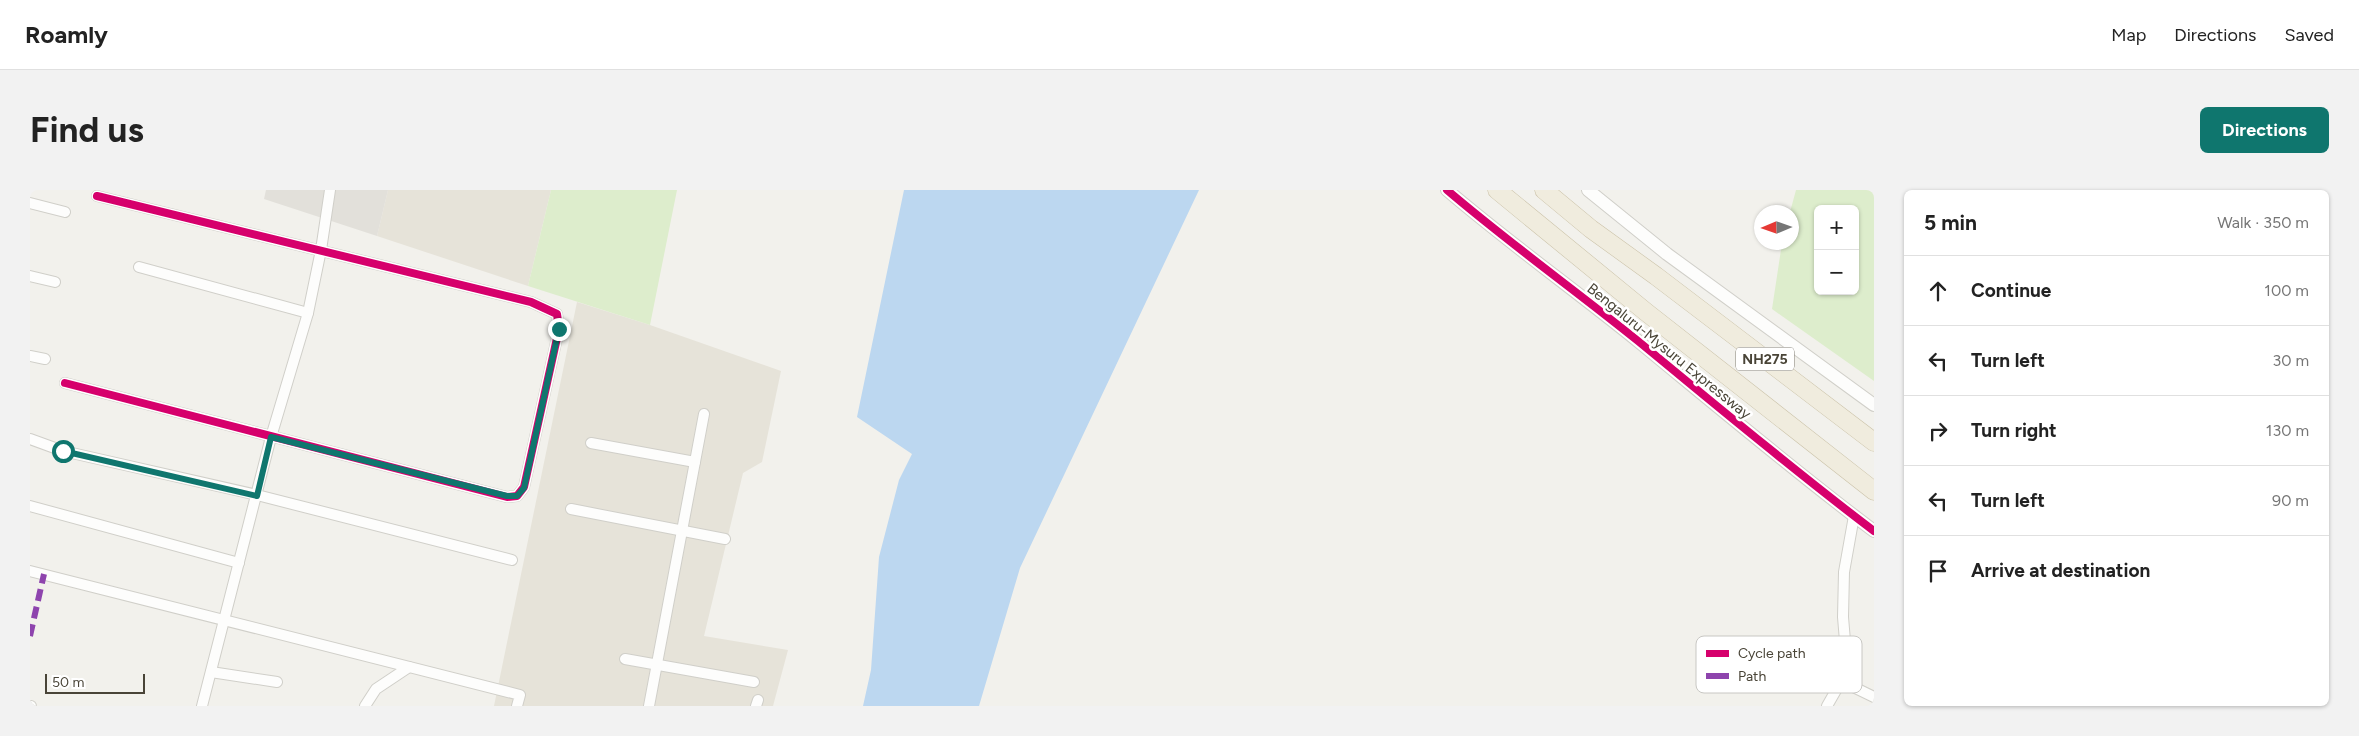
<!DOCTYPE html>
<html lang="en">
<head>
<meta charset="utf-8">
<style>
	:root { --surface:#fff; --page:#f2f2f2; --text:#222; --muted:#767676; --line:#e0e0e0; --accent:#0f766e }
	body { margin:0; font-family:Figtree,sans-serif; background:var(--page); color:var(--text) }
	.controls { position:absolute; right:15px; top:15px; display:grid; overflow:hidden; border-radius:8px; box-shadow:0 1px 4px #0004 }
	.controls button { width:45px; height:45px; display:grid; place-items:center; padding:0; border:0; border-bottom:1px solid var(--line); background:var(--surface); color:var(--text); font:25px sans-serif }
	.compass { position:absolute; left:1724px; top:15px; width:45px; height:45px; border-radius:50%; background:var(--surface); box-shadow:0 1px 4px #0004; rotate:268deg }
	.scale { position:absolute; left:15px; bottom:12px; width:100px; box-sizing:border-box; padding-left:5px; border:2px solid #494437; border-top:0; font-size:14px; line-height:18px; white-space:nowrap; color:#494437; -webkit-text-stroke:4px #fff; paint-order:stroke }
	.stop { position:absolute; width:15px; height:15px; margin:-11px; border:4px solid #0f766e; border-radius:50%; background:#fff }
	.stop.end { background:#0f766e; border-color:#fff; box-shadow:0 1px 5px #0008 }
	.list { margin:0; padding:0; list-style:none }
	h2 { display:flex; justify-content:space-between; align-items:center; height:65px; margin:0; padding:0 20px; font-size:21px }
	h2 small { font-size:16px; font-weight:400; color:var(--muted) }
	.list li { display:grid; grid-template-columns:32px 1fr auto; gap:15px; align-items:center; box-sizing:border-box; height:70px; padding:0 20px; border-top:1px solid var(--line) }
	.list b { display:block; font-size:19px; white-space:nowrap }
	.list em { font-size:16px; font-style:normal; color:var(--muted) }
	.icon { flex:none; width:28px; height:28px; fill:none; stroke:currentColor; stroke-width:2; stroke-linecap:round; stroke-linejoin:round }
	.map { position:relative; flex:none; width:1844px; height:516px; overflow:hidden; border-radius:8px }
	header { display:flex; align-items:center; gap:30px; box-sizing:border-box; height:70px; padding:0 25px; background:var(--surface); border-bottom:1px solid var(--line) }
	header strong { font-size:24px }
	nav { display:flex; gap:28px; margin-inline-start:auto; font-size:18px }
	.intro { display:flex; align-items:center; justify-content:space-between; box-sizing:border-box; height:120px; padding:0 30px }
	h1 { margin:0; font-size:35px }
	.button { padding:12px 22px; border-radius:8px; background:var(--accent); color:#fff; font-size:18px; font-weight:700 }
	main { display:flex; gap:30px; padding:0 30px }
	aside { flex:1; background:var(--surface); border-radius:8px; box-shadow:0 1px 4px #0004 }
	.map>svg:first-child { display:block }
	.residential { fill:#e6e3d9 }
	.industrial { fill:#e2e0da }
	.green { fill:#ddedcc; fill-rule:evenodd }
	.water { fill:#bcd7f0 }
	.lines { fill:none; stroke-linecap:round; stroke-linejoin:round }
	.minor-casing { stroke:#d0cfc9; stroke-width:12 }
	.tertiary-casing { stroke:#d0cfc9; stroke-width:14 }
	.trunk-casing { stroke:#cac1a7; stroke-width:19 }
	.minor { stroke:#fdfdfc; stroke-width:10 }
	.tertiary { stroke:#fdfdfc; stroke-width:12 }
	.trunk { stroke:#f0ecde; stroke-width:18 }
	.quiet { stroke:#8e44ad; stroke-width:6; stroke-dasharray:12 6; stroke-linecap:butt }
	.cycleway-casing { stroke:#fff; stroke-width:11 }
	.cycleway { stroke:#d6006c; stroke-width:8 }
	.route { stroke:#0f766e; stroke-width:6 }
	.labels { text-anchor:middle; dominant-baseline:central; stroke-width:5; stroke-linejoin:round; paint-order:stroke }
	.shield { fill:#fff; stroke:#807c73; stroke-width:1 }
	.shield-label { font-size:14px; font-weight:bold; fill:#494437 }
	.street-label { font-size:15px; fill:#494437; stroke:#fff }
	.key { fill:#fff; stroke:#c8c7c3; stroke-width:1 }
	.key-label { font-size:14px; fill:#494437 }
</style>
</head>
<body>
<header>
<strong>Roamly</strong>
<nav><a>Map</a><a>Directions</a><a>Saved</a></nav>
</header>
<div class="intro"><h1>Find us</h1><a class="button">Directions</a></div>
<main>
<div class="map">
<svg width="1844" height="516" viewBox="0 0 1844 516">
	<rect width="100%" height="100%" fill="#f2f1ec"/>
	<!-- residential -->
	<g class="residential">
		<polygon points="358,0 521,0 498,96 347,46"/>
		<polygon points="547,112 620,135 751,181 732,272 713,283 674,446 758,460 743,516 464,516"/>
	</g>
	<!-- industrial -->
	<polygon class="industrial" points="236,0 358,0 347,46 234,9"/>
	<!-- green -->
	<g class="green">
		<polygon points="521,0 647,0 620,135 498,96"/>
		<path d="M1766 0H1844V191L1742 119 1752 53 1762 52 1760 22ZM1788 19H1825V101H1788Z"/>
	</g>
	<!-- water -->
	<polygon class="water" points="874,0 1169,0 990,378 949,516 833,516 841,480 849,367 869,290 882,264 827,227"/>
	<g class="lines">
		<!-- minor casing -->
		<g class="minor-casing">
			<g id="minor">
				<polyline points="0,13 35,22"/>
				<polyline points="109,77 278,123"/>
				<polyline points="0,86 25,92"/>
				<polyline points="0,166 15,169"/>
				<polyline points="35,193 477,307 487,306 494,297 529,139 527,124 501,112 67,6"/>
				<polyline points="0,249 33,261 227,305 482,370"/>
				<polyline points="561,253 665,272"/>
				<polyline points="0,316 209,373"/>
				<polyline points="541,319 695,349"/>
				<polyline points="0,381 490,505 487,516"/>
				<polyline points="595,469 724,492"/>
				<polyline points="181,482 247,492"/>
				<polyline points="1811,491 1844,507"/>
				<polyline points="0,516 1,516"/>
				<polyline points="172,516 241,247 278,123 291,60 300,0"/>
				<polyline points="335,516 346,499 379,477"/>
				<polyline points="619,516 674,224"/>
				<polyline points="726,516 728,510"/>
				<polyline points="1797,516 1813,488 1816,463 1813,427 1814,382 1824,326"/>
			</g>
		</g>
		<!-- tertiary casing -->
		<g class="tertiary-casing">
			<g id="tertiary">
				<path d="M1417 0C1479 53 1545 100 1608 151 1686 215 1763 280 1844 341"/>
				<polyline points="1558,0 1637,64 1844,215"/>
			</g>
		</g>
		<!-- trunk casing -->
		<g class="trunk-casing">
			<g id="trunk">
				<polyline points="1467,0 1616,122 1844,301"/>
				<polyline points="1514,0 1561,39 1626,86 1844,252"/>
			</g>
		</g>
		<!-- minor -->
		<use href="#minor" class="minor"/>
		<!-- tertiary -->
		<use href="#tertiary" class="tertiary"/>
		<!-- trunk -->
		<use href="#trunk" class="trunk"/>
		<!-- quiet -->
		<polyline class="quiet" points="0,446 14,384"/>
		<!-- cycleway casing -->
		<g class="cycleway-casing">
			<g id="cycleway">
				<path d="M1417 0C1479 53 1545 100 1608 151 1686 215 1763 280 1844 341"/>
				<polyline points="35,193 477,307 487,306 494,297 529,139 527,124 501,112 67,6"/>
			</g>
		</g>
		<!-- cycleway -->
		<use href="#cycleway" class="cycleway"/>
	</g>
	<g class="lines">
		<!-- route -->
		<polyline class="route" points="33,261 227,306 241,247 477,306 487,306 494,298 529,139"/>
	</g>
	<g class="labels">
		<!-- shield labels -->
		<rect class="shield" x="1706" y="157.5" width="58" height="23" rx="4"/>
		<g class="shield-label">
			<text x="1735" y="169">NH275</text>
		</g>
		<!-- street labels -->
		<g class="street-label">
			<text transform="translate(1639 161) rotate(39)">Bengaluru-Mysuru Expressway</text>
		</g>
	</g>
	<!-- legend -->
	<rect x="1666" y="446" width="166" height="57" rx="8" class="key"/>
	<rect x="1676" y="460" width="23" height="7" fill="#d6006c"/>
	<rect x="1676" y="483" width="23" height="6" fill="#8e44ad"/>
	<g class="key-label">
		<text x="1708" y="468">Cycle path</text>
		<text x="1708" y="491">Path</text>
	</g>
</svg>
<div class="controls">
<button>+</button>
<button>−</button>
</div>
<svg class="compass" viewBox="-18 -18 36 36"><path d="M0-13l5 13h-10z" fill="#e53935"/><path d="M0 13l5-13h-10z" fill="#767676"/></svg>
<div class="scale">50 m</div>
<div class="stop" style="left:33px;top:261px"></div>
<div class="stop end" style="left:529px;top:139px"></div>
</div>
<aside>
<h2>5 min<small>Walk · 350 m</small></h2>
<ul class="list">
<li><svg class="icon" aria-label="ahead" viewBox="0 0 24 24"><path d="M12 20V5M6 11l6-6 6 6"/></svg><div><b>Continue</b></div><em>100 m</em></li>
<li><svg class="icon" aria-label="left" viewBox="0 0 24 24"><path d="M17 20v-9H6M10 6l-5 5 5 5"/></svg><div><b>Turn left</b></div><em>30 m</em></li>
<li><svg class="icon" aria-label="right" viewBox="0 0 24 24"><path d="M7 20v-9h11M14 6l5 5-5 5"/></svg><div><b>Turn right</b></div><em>130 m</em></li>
<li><svg class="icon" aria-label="left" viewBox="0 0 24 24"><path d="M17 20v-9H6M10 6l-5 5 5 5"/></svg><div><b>Turn left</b></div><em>90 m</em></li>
<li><svg class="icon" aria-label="arrive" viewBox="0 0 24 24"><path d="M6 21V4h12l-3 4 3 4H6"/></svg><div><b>Arrive at destination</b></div></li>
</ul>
</aside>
</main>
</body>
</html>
